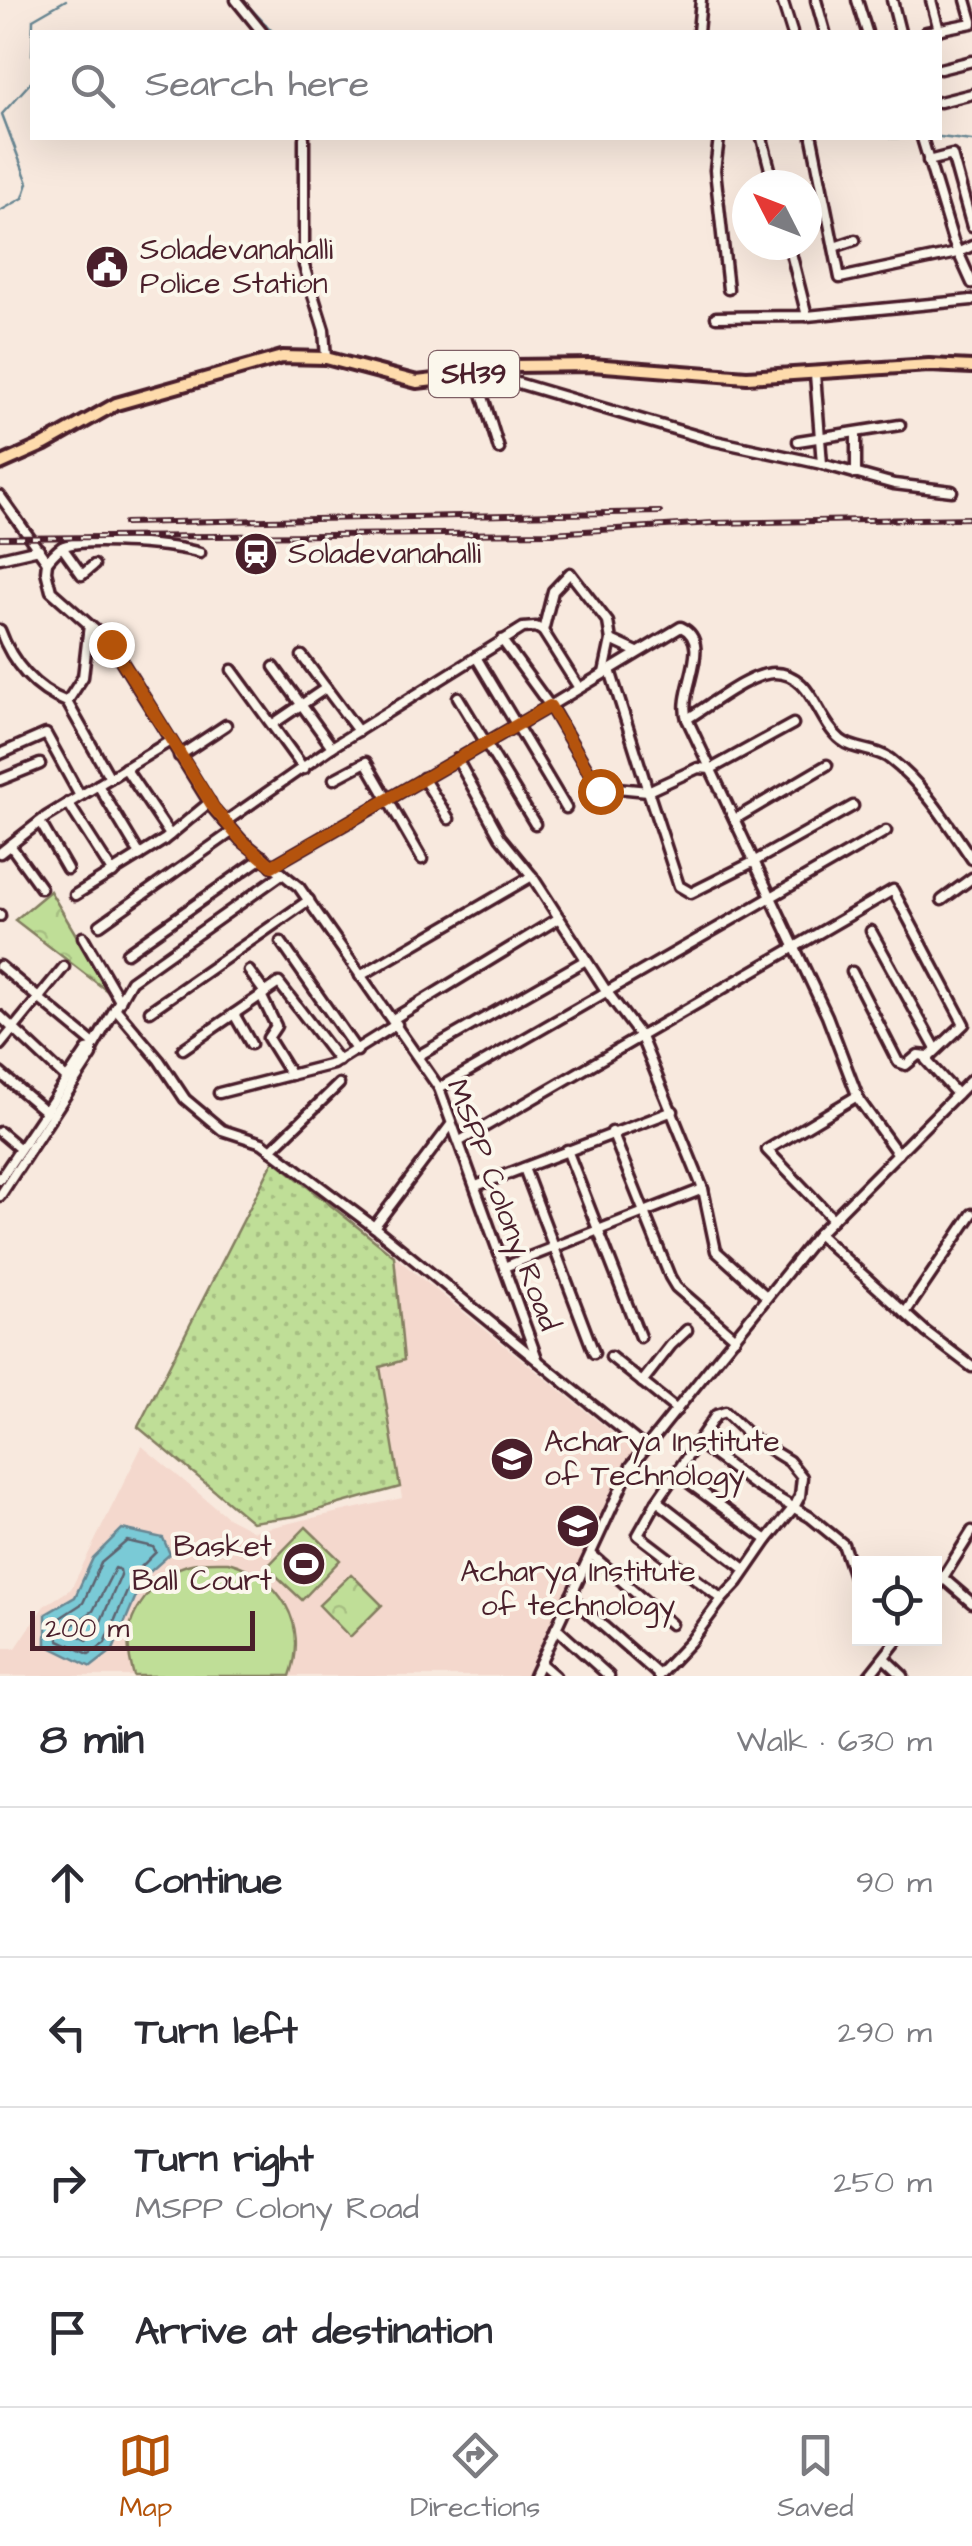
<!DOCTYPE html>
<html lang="en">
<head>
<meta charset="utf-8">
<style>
	:root { --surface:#fff; --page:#f2f2f3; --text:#2b2b33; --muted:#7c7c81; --line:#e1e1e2; --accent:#b45309 }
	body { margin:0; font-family:"Architects Daughter",sans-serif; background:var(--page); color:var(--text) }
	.controls { position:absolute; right:30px; bottom:30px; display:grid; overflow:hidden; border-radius:0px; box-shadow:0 10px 40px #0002 }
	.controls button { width:90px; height:90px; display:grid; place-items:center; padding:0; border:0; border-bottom:2px solid var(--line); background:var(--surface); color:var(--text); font:50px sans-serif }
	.compass { position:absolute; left:732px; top:170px; width:90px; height:90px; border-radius:50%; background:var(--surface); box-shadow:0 10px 40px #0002; rotate:312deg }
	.scale { position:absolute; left:30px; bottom:25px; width:225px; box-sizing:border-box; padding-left:10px; border:5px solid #4a1f2b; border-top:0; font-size:28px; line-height:35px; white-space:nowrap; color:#4a1f2b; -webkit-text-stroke:8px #fbf7ec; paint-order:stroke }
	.stop { position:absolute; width:30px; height:30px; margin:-22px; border:8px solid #b45309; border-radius:50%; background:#fff }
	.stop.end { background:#b45309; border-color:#fff; box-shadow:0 2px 10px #0008 }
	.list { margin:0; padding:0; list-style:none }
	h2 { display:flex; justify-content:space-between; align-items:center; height:130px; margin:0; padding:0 40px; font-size:42px }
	h2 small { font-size:32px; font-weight:400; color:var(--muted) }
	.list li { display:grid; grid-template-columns:65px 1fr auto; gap:30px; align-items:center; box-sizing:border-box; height:150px; padding:0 40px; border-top:2px solid var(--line) }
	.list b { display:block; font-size:38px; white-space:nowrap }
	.list p { margin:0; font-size:32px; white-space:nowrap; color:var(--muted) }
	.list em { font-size:32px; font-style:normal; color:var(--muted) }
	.icon { flex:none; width:55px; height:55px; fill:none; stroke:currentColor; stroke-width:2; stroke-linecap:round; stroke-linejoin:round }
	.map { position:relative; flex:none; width:972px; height:1676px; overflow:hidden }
	.search { position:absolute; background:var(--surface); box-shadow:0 10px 40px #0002; left:30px; right:30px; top:30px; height:110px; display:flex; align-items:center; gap:25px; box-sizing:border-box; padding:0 35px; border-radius:0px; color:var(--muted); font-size:38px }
	.sheet { height:730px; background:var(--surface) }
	nav { display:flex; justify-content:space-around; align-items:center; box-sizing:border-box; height:140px; border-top:2px solid var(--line); background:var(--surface); font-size:28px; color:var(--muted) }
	nav a { display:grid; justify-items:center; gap:5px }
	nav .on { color:var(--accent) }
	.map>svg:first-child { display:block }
	.built { fill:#f4d8cd }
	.grass { fill:url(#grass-dots); stroke:#847e61; stroke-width:2.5 }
	.park { fill:url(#park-crowns); stroke:#847e61; stroke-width:2.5 }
	.pitch { fill:#bfde97; stroke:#847e61; stroke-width:2.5 }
	.water { fill:#7acad6; stroke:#678692; stroke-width:2.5 }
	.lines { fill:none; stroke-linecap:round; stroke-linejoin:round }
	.shore { stroke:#5d636f; stroke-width:2.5 }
	.stream { stroke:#678692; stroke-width:2.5 }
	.minor-casing { stroke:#4a1f2b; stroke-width:15 }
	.major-casing { stroke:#4a1f2b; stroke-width:18 }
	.minor { stroke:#fbf7ec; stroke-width:8 }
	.major { stroke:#fedbac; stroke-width:10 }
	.rail-casing { stroke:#4a1f2b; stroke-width:6 }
	.rail { stroke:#fbf7ec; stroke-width:2.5; stroke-dasharray:8; stroke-linecap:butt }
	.route { stroke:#b45309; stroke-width:12 }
	.labels { text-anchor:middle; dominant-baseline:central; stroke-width:8; stroke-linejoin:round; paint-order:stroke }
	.shield { fill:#fbf7ec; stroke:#7f6065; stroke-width:2.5 }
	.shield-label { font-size:28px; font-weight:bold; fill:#4a1f2b }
	.poi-label { font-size:30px; fill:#4a1f2b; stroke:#fbf7ec; text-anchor:start }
	.street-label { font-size:30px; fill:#4a1f2b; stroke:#fbf7ec }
</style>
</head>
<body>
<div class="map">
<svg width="972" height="1676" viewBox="0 0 972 1676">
	<defs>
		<pattern id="grass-dots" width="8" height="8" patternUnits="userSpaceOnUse" patternTransform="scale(2.5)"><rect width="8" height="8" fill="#bfde97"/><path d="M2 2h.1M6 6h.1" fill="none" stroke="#a6be82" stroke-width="1.8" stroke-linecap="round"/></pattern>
		<pattern id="park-crowns" width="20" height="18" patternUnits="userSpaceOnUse" patternTransform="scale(2.5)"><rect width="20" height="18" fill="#bfde97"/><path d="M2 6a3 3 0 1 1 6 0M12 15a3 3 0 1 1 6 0" fill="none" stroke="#a6be82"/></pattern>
	</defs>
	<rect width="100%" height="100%" fill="#f8e9de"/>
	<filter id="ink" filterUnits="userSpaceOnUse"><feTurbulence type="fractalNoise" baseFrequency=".01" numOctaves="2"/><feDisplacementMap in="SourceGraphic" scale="20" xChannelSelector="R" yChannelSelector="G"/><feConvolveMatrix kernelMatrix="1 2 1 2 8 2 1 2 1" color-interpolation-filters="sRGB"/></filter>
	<g filter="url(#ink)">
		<!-- built -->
		<polygon class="built" points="394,1256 635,1451 612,1490 531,1676 0,1676 0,1648 16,1648 44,1606 71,1589 142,1446 227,1517 254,1531 402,1498 379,1366 404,1360"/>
		<!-- grass -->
		<polygon class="grass" points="274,1160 394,1256 404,1360 380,1367 400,1487 296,1516 252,1522 138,1427"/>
		<!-- park -->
		<g class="park">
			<polygon points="50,891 111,994 15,920"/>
			<polygon points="351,1574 382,1605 350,1637 319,1605"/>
		</g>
		<!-- pitch -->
		<g class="pitch">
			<polygon points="306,1527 340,1560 302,1600 267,1567"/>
			<path d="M228 1562C280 1576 309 1624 290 1676H134C123 1637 127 1617 154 1587 163 1577 173 1569 187 1565 199 1561 215 1562 228 1562Z"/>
		</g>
		<!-- water -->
		<polygon class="water" points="122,1529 163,1538 170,1554 144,1577 113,1650 91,1667 46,1645 46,1614 75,1597 93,1558"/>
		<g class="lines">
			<!-- shore -->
			<g class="shore">
				<polygon points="127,1541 153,1547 156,1552 135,1573 105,1643 89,1654 59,1640 57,1620 83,1603 101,1563"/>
				<polygon points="115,1568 120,1570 121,1575 95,1635 87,1640 73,1633 71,1626 93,1611"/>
			</g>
			<!-- stream -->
			<g class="stream">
				<polyline points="243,0 273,32"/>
				<polyline points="32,55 33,19 66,0"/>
				<polyline points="940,137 972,141"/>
				<polyline points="891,138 899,138"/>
				<polyline points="0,211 23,198 28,183 2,114 32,81"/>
			</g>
			<!-- minor casing -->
			<g class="minor-casing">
				<g id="minor">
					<polyline points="236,0 262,32"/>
					<polyline points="782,0 792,32"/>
					<polyline points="816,0 825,32"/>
					<polyline points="857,0 867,32"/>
					<polyline points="892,0 900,32"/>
					<polyline points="931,0 939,30"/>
					<polyline points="966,0 972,21"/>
					<polyline points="698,32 701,0"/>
					<polyline points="926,32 972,23"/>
					<polyline points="940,69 972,61"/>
					<polyline points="940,102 972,94"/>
					<polyline points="304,138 304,266 324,330 326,358"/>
					<polyline points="719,138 715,170 728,289"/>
					<polyline points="762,138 774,185"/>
					<polyline points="812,138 840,278 957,253 972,246"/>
					<polyline points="922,138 953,241 972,283"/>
					<polyline points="928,161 952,155 972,227"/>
					<polyline points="789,245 807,316"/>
					<polyline points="834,247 855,240"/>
					<polyline points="716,317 807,316 972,300"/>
					<polyline points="476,374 499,449"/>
					<polyline points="487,374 711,440 822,464 894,484 952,491"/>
					<polyline points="815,374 822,464"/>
					<polyline points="856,433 856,474"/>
					<polyline points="798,441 900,425"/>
					<polyline points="0,496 47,562 46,571 51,591 111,644 213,808 241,840 299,887 439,1088 538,1361"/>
					<polyline points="62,547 82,575 94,565"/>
					<polyline points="0,558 39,549"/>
					<path d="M47 562C52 556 57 549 64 546 88 537 176 545 200 553"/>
					<path d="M0 630C12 663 35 690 67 702L110 778"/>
					<polyline points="543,631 553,591 570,573 608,622 611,640 637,652"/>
					<polyline points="502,640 550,706 600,791 617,788 648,791 679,886 691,893 755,861 853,806"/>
					<polyline points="302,656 358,731"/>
					<polyline points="476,657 566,808"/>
					<polyline points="274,667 332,747"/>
					<polyline points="232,670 304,769"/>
					<polyline points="610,670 648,791 698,768 711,769 793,724"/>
					<polyline points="604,673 611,640"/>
					<polyline points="458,697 535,824"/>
					<polyline points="67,702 83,677 89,625"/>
					<polyline points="273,724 326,688"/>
					<polyline points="0,754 46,734 80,796"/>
					<polyline points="179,756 226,725"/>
					<polyline points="457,759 500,837 532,876 607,992 641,1037 703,1189 716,1251 767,1297"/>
					<polyline points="125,768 170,835"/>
					<polyline points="423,778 449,819"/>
					<polyline points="334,779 366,762 422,859"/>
					<polyline points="0,780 40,764"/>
					<polyline points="98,785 140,855"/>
					<polyline points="68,803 113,873"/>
					<polyline points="735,819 827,765"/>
					<polyline points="40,822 67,869"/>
					<polyline points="225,822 332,747 523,628 536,627 543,631 579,688"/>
					<polyline points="10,845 41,888"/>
					<polyline points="0,853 46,817 170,741"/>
					<path d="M272 866 550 706 681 627C715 643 677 691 687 719"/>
					<polyline points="75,895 164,840 210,802"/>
					<polyline points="942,900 972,878"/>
					<polyline points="0,915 0,916"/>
					<polyline points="100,925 233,831"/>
					<polyline points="871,931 936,1049"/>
					<polyline points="83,937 120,1001"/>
					<polyline points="281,942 357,1051"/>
					<polyline points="127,953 263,857"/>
					<polyline points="0,966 94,1044"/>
					<polyline points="249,971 265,993"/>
					<polyline points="852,972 898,1062 906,1065 918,1055 929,1056"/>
					<polyline points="360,976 532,876"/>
					<polyline points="261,995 276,1026 268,1038 291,1075"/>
					<polyline points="115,1008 159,1060 185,1099 222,1130 262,1143 374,1227 645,1448"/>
					<polyline points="150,1011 309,900"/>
					<polyline points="234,1014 251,1044"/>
					<polyline points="0,1016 67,1079"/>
					<polyline points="393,1019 559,918"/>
					<polyline points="0,1045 64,967"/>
					<polyline points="183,1049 279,983 339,1061"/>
					<polyline points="418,1056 586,960"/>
					<polyline points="0,1073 46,1112"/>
					<polyline points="439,1088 886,831"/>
					<polyline points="219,1093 333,1064 397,1024"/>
					<polyline points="0,1132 20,1149"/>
					<polyline points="612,1132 670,1277 676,1287 735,1338"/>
					<polyline points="460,1141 893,890 964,1024 926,1060 957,1094"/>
					<polyline points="271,1150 339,1084"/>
					<polyline points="567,1150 640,1337"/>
					<path d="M898 1154 859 1100 827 1016 687 719C709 706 750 673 774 673 813 673 816 720 841 740 854 751 876 748 890 759 924 785 948 824 972 859"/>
					<polyline points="524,1168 594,1353"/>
					<polyline points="0,1179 87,1050 92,1049"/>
					<polyline points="476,1186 673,1111"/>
					<polyline points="0,1196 92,1055 92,1049 131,981 282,874"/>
					<polyline points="833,1219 767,1150 857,1096"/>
					<polyline points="374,1227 450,1126"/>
					<polyline points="818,1234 926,1332 972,1367"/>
					<polyline points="504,1267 703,1189"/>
					<polyline points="905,1313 972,1214"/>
					<polyline points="611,1357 677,1410"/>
					<polyline points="642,1382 671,1345 687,1330"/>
					<polyline points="698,1443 753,1484 810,1517 843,1544 860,1594"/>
					<polyline points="677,1474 767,1540"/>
					<polyline points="657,1501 716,1415 725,1412 753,1439 789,1461 802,1477 800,1496 794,1507 767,1540 738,1582 722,1599"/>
					<polyline points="591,1554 671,1624"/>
					<polyline points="943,1578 972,1603"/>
					<polyline points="934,1592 972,1531"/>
					<polyline points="570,1597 659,1675"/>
					<polyline points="556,1628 609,1676"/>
					<polyline points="884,1658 903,1676"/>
					<polyline points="540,1663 555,1676"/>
					<polyline points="534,1676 631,1466 818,1234 972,1079"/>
					<polyline points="658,1676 690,1642 722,1599 638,1535 657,1501 745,1569"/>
					<polyline points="869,1676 899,1638"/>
				</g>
			</g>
			<!-- major casing -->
			<g class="major-casing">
				<polyline id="major" points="0,464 45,444 116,404 282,357 326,358 417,382 486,374 514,366 592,365 747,377 929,365 972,367"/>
			</g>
			<!-- minor -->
			<use href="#minor" class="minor"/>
			<!-- major -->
			<use href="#major" class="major"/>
			<!-- rail casing -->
			<g class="rail-casing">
				<g id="rail">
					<polyline points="125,523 660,512"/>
					<polyline points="0,538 552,533 713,523 972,518"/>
				</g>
			</g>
			<!-- rail -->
			<use href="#rail" class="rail"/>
		</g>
	</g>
	<g class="lines" filter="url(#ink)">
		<!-- route -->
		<polyline class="route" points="111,644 214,808 241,840 272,866 550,706 600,791"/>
	</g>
	<!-- icons -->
	<defs>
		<g id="civic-disc" transform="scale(2.25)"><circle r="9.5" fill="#4a1f2b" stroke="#fbf7ec"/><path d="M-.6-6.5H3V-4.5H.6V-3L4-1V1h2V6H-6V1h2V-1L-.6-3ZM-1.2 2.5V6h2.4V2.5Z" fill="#fff"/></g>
		<g id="station-disc" transform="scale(2.25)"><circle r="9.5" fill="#4a1f2b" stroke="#fbf7ec"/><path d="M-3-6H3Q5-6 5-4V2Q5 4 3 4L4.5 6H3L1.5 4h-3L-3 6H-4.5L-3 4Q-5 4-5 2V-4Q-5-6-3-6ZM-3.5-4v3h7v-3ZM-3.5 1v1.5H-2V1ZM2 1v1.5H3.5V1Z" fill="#fff"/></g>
		<g id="university-disc" transform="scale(2.25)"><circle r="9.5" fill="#4a1f2b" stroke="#fbf7ec"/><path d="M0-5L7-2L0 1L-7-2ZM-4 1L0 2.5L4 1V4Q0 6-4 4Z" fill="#fff"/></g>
		<g id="stadium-disc" transform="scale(2.25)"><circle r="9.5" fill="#4a1f2b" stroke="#fbf7ec"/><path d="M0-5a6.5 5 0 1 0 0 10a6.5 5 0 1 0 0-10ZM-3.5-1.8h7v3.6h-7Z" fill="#fff"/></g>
	</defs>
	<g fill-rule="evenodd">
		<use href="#civic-disc" x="107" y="267"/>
		<use href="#station-disc" x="256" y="554"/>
		<use href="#university-disc" x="512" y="1459"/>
		<use href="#university-disc" x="578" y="1526"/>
		<use href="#stadium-disc" x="304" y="1564"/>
	</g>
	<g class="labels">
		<!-- shield labels -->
		<rect class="shield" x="429" y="351" width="90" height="46" rx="8"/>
		<g class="shield-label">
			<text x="474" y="374">SH39</text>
		</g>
		<!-- poi labels -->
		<g class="poi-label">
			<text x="140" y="250">Soladevanahalli<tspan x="140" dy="34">Police Station</tspan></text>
			<text x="288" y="554">Soladevanahalli</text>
			<text x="544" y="1442">Acharya Institute<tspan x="544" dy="34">of Technology</tspan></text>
			<text x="272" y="1547" text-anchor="end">Basket<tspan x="272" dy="34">Ball Court</tspan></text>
			<text x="578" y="1572" text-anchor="middle">Acharya Institute<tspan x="578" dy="34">of technology</tspan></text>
		</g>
		<!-- street labels -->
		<g class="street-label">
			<text transform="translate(503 1205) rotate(69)">MSPP Colony Road</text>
		</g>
	</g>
</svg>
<div class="controls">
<button><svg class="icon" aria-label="locate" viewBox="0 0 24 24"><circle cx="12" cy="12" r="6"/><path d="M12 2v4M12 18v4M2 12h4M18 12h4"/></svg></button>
</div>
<svg class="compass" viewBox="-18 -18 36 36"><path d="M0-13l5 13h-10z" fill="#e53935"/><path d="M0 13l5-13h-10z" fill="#7c7c81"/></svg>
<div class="scale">200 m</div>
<div class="stop" style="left:600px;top:791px"></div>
<div class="stop end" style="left:111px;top:644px"></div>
<div class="search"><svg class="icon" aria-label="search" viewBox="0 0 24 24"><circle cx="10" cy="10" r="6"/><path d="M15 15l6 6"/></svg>Search here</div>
</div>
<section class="sheet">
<h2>8 min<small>Walk · 630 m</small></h2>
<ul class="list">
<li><svg class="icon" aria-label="ahead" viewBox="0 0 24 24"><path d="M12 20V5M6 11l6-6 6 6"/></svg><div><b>Continue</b></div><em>90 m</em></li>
<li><svg class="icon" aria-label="left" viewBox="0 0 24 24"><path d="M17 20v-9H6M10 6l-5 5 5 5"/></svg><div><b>Turn left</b></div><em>290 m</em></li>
<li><svg class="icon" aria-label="right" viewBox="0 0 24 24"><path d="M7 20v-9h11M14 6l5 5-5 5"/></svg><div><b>Turn right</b><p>MSPP Colony Road</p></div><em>250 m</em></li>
<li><svg class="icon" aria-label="arrive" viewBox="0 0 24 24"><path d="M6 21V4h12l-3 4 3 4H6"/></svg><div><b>Arrive at destination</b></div></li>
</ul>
</section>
<nav>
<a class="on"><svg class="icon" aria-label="map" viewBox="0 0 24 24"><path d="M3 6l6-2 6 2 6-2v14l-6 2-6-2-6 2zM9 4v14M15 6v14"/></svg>Map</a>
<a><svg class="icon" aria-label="directions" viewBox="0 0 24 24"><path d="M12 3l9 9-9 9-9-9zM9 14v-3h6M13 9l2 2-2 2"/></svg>Directions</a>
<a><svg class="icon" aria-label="saved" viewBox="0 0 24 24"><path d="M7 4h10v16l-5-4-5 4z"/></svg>Saved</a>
</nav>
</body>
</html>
